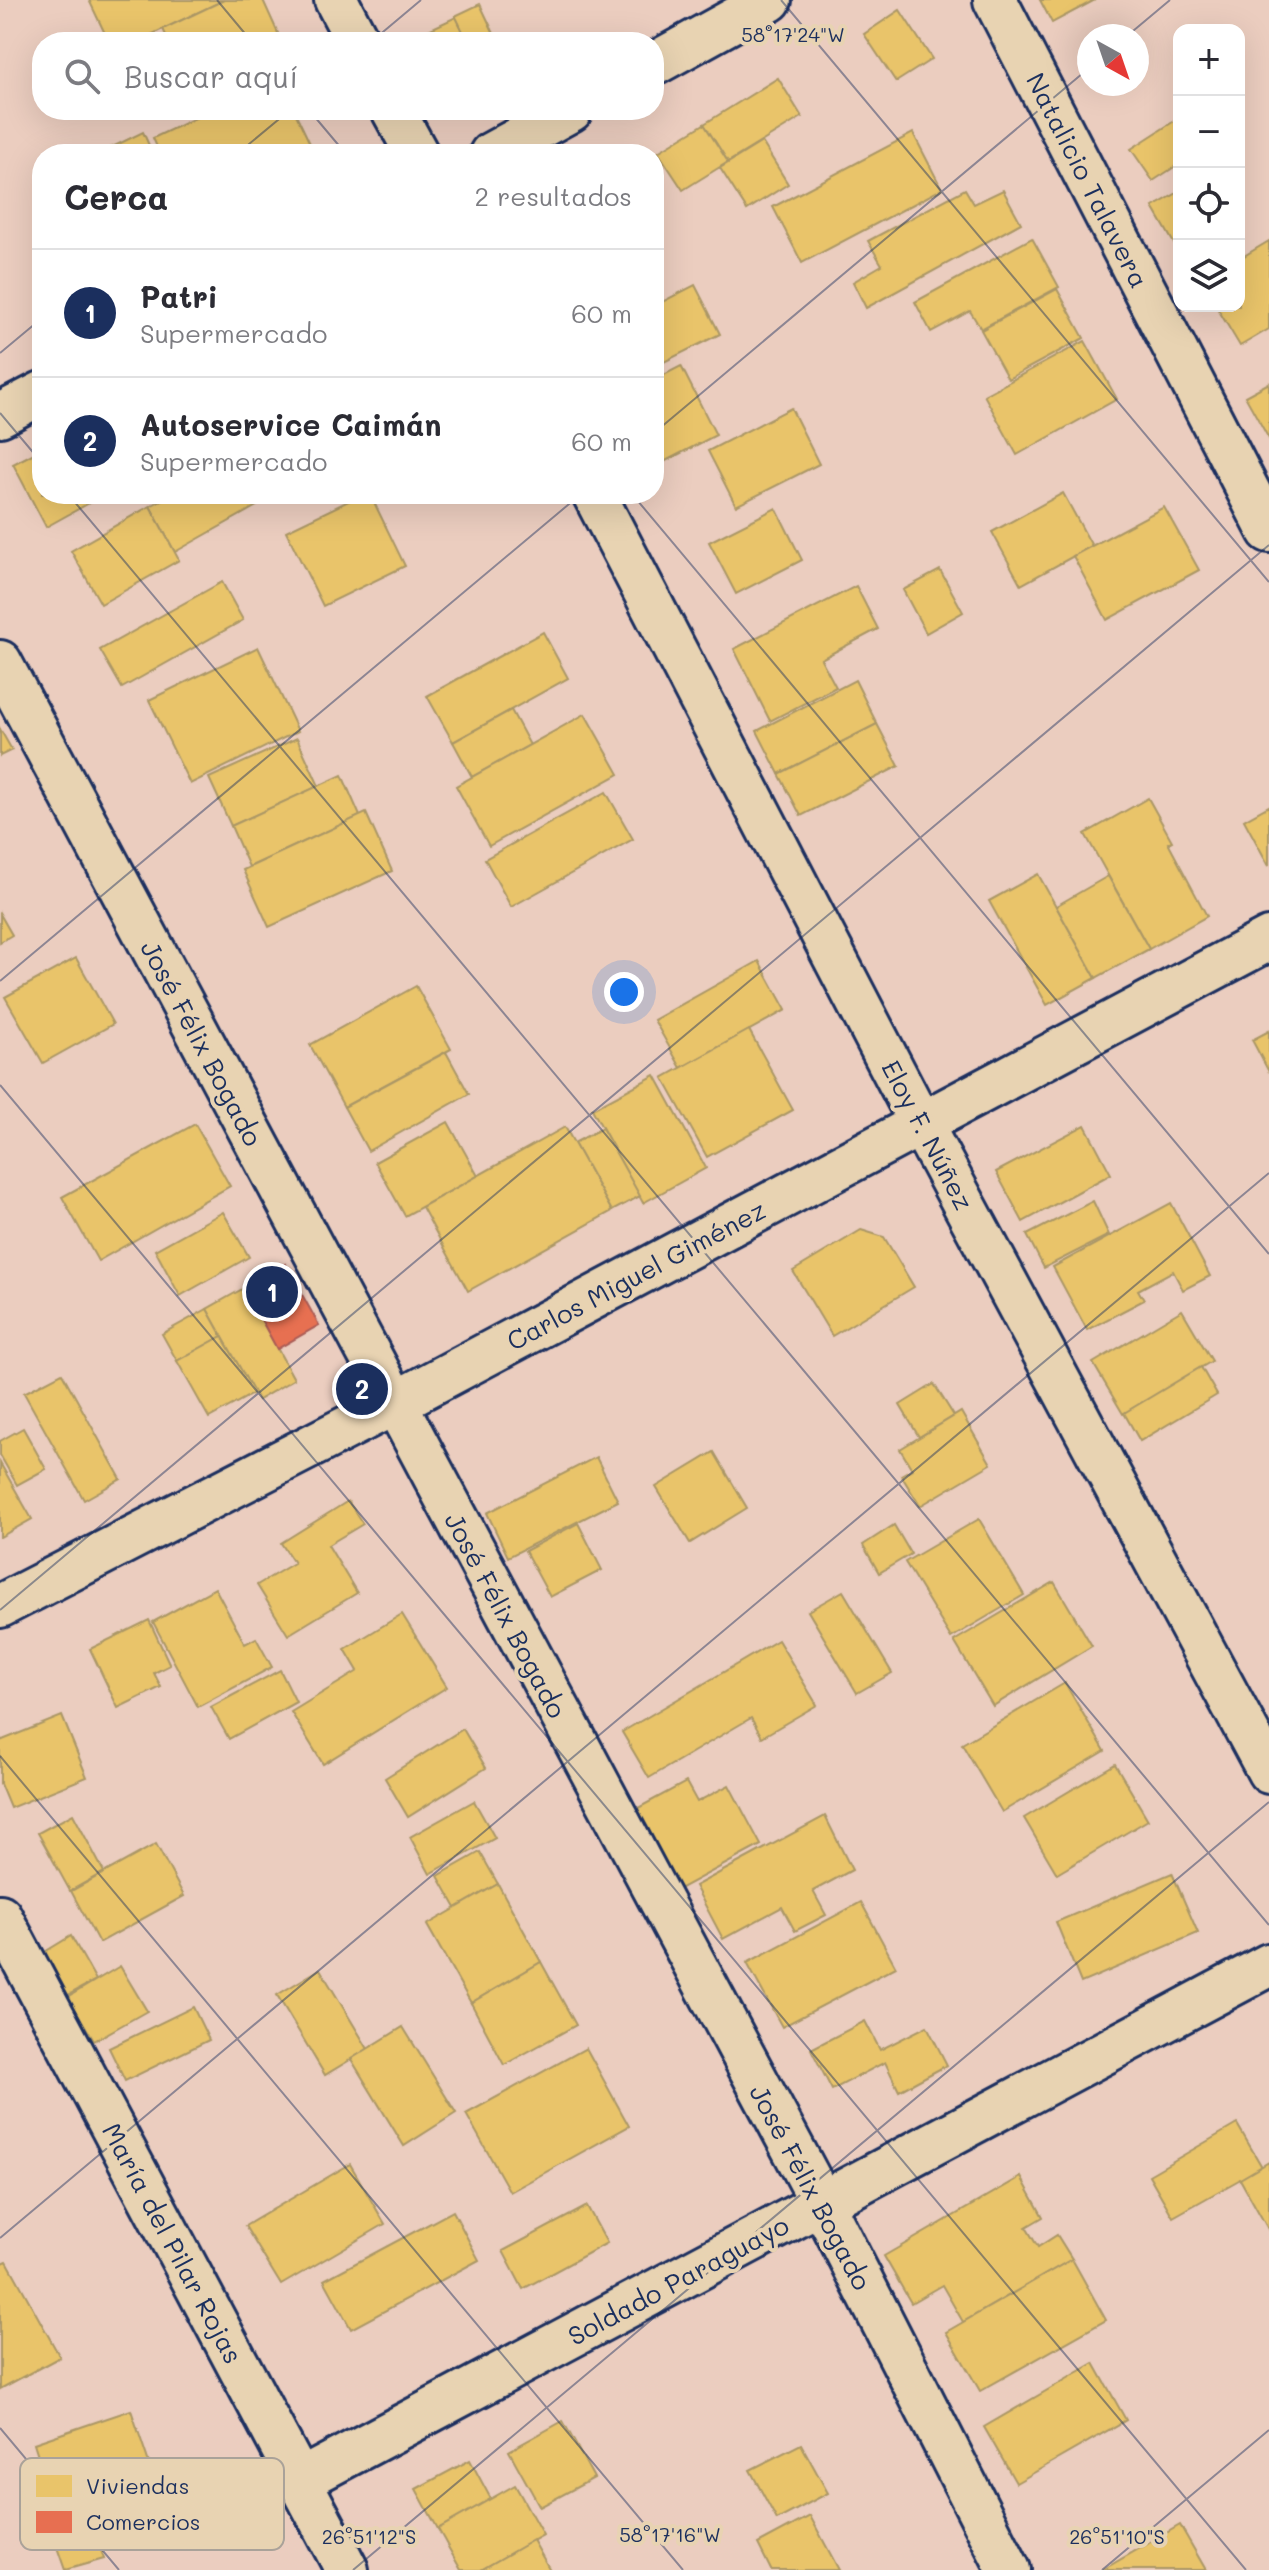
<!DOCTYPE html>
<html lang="es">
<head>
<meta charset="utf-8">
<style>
	:root { --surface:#fff; --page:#f2f2f3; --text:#2b2b33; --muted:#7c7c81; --line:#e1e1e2; --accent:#1b2f5e }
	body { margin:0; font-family:Mali,sans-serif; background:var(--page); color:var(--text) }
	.controls { position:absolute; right:24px; top:24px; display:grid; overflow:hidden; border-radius:16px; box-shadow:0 8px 32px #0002 }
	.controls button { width:72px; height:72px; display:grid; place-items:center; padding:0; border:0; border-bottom:2px solid var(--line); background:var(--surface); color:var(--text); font:40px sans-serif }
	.compass { position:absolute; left:1077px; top:24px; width:72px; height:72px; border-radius:50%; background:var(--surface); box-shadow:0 8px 32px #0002; rotate:140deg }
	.you { position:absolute; left:624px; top:992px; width:28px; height:28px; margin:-20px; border:6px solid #fff; border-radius:50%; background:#1a73e8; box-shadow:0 0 0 12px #1a73e833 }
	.badge { display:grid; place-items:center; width:52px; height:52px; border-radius:50%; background:var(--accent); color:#fff; font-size:26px; font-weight:700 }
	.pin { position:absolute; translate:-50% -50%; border:4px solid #fff; box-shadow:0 2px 8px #0006 }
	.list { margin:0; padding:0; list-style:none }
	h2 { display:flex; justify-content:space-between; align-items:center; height:104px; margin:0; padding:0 32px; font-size:34px }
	h2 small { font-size:26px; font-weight:400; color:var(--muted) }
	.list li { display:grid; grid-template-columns:52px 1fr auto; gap:24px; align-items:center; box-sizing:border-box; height:128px; padding:0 32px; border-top:2px solid var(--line) }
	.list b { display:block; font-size:30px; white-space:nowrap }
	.list p { margin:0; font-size:26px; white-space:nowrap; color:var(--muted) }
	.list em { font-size:26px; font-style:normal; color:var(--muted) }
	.icon { flex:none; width:44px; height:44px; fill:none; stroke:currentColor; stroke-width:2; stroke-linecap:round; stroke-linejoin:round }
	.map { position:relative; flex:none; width:1269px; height:2570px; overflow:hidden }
	.search { position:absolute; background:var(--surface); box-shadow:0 8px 32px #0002; left:32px; top:32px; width:632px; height:88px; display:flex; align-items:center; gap:20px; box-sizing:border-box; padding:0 28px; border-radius:32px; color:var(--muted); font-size:30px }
	.panel { position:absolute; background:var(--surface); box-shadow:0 8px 32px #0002; left:32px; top:144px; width:632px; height:360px; border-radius:32px }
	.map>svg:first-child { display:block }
	.homes { fill:#e9c46a; stroke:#ab9766; stroke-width:2 }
	.shops { fill:#e76f51; stroke:#aa5c55; stroke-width:2 }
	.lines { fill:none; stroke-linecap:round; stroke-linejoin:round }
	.minor-casing { stroke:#1b2f5e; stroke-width:48 }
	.minor { stroke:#e8d3b2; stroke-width:42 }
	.ticks { fill:none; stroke:#1b2f5e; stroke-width:2; stroke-opacity:0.45 }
	.labels { text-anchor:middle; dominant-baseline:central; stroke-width:8; stroke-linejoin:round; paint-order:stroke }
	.street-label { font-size:26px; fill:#1b2f5e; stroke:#e8d3b2 }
	.key { fill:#e8d3b2; stroke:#aaa299; stroke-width:2 }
	.key-label { font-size:22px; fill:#1b2f5e }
	.ticks-label { font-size:20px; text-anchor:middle; fill:#1b2f5e; stroke:#e8d3b2; stroke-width:8; stroke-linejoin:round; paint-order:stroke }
</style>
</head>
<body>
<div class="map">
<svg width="1269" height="2570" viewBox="0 0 1269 2570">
	<rect width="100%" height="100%" fill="#ebcdbf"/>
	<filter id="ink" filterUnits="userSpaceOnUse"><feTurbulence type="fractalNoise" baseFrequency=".0125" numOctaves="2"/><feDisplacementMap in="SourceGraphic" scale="16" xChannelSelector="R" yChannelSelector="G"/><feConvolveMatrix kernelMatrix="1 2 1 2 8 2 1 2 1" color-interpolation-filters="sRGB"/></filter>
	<g filter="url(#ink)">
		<!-- homes -->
		<g class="homes">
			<polygon points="89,0 224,0 136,42 109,42"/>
			<polygon points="224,0 263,0 282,42 169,42 163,29"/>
			<polygon points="1040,0 1095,0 1052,23"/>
			<polygon points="480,4 498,42 467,42 455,16"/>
			<polygon points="900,10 932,59 896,82 864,34"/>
			<polygon points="456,17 468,42 403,42"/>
			<polygon points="778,78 802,117 728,162 704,124"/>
			<polygon points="212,110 294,110 315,154 160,154 153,138"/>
			<polygon points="1179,118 1179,164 1153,181 1131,149"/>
			<polygon points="704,124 728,162 683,190 658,152"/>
			<polygon points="143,132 153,154 98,154"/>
			<polygon points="913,133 942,189 802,263 773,207"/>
			<polygon points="762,142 788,184 747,210 720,168"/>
			<polygon points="965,189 974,204 1003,190 1021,223 866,308 853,282 882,265 868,241"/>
			<polygon points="1179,192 1179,252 1153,207"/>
			<polygon points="1032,238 1059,287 981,329 970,311 931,332 915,302"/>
			<polygon points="1269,241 1269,329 1240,346 1216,306 1239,306 1239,259"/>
			<polygon points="695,285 720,334 654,367 654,306"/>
			<polygon points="1057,289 1084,338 1008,379 981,330"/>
			<polygon points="1085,341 1117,399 1017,455 984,395"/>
			<polygon points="681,366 716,435 654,467 654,380"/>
			<polygon points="1269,383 1269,439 1245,396"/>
			<polygon points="791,408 819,464 736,506 708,451"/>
			<polygon points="42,449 42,494 98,494 100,497 46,527 13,464"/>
			<polygon points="1063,493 1092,546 1021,585 992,532"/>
			<polygon points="172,494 255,494 260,504 175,552 150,506"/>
			<polygon points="363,494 370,494 405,566 323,606 286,531"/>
			<polygon points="150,506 179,560 101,604 71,551"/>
			<polygon points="1164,507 1199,570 1107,620 1073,556"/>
			<polygon points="776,508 802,560 736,594 709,542"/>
			<polygon points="940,570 963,612 926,633 903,590"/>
			<polygon points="222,582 243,620 122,688 100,650"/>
			<polygon points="856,586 878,629 821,659 836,687 770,721 734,649"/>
			<polygon points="543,632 568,678 453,742 427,696"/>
			<polygon points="258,647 298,731 190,784 149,700"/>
			<polygon points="855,680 877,724 779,774 757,731"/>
			<polygon points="511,710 530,745 472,777 453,742"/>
			<polygon points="585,714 619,774 489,846 456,786"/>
			<polygon points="877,724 899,766 801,816 779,774"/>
			<polygon points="0,729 12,750 0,756"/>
			<polygon points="297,738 319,786 231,826 209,778"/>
			<polygon points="342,775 360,816 249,867 231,826"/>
			<polygon points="606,792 633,839 511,907 485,859"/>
			<polygon points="1148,798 1172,841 1168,843 1207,916 1149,949 1085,834"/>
			<polygon points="1269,806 1269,866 1244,820"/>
			<polygon points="366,813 392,871 269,927 243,870"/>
			<polygon points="1038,874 1096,978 1047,1005 989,901"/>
			<polygon points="1108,876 1149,949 1096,978 1056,906"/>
			<polygon points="0,914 12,935 0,942"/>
			<polygon points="76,958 113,1024 43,1063 5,997"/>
			<polygon points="759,961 786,1010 681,1068 654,1020"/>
			<polygon points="416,986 451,1049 344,1107 310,1045"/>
			<polygon points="749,1030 793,1110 707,1157 663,1078"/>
			<polygon points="1269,1031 1269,1072 1252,1040"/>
			<polygon points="446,1052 469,1094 368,1151 344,1107"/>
			<polygon points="655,1075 706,1168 643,1203 592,1109"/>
			<polygon points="448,1122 478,1176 405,1216 375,1162"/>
			<polygon points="195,1124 230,1186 98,1261 62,1197"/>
			<polygon points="1085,1125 1111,1174 1023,1222 996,1172"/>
			<polygon points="565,1127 612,1211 468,1291 422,1207"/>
			<polygon points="602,1128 640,1196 612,1211 574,1143"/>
			<polygon points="1093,1201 1109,1235 1044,1268 1027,1235"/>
			<polygon points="1171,1203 1210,1276 1183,1290 1173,1271 1138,1290 1144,1300 1087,1330 1053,1267"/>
			<polygon points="223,1212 249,1257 180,1296 155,1250"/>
			<polygon points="861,1230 884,1237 914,1287 832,1336 793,1271"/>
			<polygon points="244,1288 294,1379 258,1400 207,1309"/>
			<polygon points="207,1309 222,1336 177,1361 162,1334"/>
			<polygon points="1182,1310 1212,1361 1123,1414 1093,1363"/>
			<polygon points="222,1336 254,1393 209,1418 177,1361"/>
			<polygon points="1201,1367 1217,1395 1140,1441 1124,1413"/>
			<polygon points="62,1373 121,1479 84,1500 24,1393"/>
			<polygon points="934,1384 954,1416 919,1437 900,1405"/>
			<polygon points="961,1412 991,1464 920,1506 901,1475 912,1469 900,1449"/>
			<polygon points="23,1428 46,1469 17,1485 0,1455 0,1441"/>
			<polygon points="714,1452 747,1508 690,1543 656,1487"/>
			<polygon points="596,1457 618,1501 508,1557 487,1513"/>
			<polygon points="0,1463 32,1519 0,1537"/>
			<polygon points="348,1501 363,1524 328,1545 357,1593 288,1635 257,1585 294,1563 281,1543"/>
			<polygon points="979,1519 1024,1595 951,1638 905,1562"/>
			<polygon points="578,1523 602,1570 550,1597 525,1551"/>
			<polygon points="894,1525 911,1554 879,1573 863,1545"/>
			<polygon points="1054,1582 1092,1646 993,1706 954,1641"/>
			<polygon points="215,1588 245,1644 256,1638 272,1667 198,1707 153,1622"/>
			<polygon points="843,1591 892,1673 857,1693 808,1611"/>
			<polygon points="402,1614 447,1687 323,1764 291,1712 358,1671 345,1649"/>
			<polygon points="149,1620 170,1665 154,1673 161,1687 118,1708 90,1649"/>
			<polygon points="778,1640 817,1705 762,1737 751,1718 649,1778 622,1732"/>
			<polygon points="280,1670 296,1702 229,1739 211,1707"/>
			<polygon points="1065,1683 1105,1751 1002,1812 962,1744"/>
			<polygon points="62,1716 87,1777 10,1808 0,1784 0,1741"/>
			<polygon points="463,1729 486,1768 408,1817 385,1778"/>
			<polygon points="1115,1764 1148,1820 1057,1874 1024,1818"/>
			<polygon points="686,1782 697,1802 729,1785 761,1845 672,1893 629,1813"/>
			<polygon points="474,1801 495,1838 430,1874 410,1837"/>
			<polygon points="73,1814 104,1872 70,1891 38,1833"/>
			<polygon points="825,1816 852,1870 813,1891 826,1915 795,1931 782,1907 723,1939 695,1886"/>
			<polygon points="156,1844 184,1896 99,1943 71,1891"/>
			<polygon points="480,1852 498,1884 456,1908 438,1876"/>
			<polygon points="1172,1873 1198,1933 1081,1983 1056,1922"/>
			<polygon points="498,1884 541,1962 471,2003 427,1925"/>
			<polygon points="861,1902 896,1967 782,2027 747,1963"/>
			<polygon points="71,1936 96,1980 63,1998 38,1956"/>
			<polygon points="541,1962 576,2025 504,2065 471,2003"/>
			<polygon points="120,1966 147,2011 94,2041 68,1997"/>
			<polygon points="320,1969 368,2049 325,2075 277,1995"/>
			<polygon points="193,2007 209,2040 125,2081 109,2048"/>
			<polygon points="865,2021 880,2050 927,2026 947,2065 899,2091 885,2062 832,2090 811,2049"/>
			<polygon points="403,2027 456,2113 404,2146 351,2059"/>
			<polygon points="586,2048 629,2126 510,2192 466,2114"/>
			<polygon points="1237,2124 1262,2167 1173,2217 1149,2175"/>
			<polygon points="1269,2162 1269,2231 1240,2179"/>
			<polygon points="350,2164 385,2224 281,2285 245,2226"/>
			<polygon points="1021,2177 1043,2217 1026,2227 1038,2247 1057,2235 1072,2259 963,2322 942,2285 911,2303 884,2256"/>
			<polygon points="587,2206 607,2243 523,2289 503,2251"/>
			<polygon points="453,2211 479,2260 351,2329 324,2280"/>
			<polygon points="1072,2259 1106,2320 980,2391 946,2332"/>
			<polygon points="7,2261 60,2357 0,2389 0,2264"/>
			<polygon points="1094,2363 1126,2420 1016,2483 984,2427"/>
			<polygon points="131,2410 155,2481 57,2515 34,2443"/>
			<polygon points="563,2421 594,2478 540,2507 509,2451"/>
			<polygon points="801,2444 828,2493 777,2520 750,2470"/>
			<polygon points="470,2460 491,2499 438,2529 416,2489"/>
			<polygon points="515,2485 543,2535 481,2570 461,2570 438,2529"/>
			<polygon points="89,2514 104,2559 65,2570 50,2527"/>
			<polygon points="810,2516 839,2570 771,2570 758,2544"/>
			<polygon points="1180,2525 1206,2570 1105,2570 1104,2569"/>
			<polygon points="533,2540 550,2570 481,2570"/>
		</g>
		<!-- shops -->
		<polygon class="shops" points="285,1264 319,1325 277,1349 244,1288"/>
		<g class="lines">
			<!-- minor casing -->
			<g class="minor-casing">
				<g id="minor">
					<polyline points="336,0 358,42"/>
					<polyline points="995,0 1269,531"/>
					<polyline points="654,64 770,0"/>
					<polyline points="393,110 417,154"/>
					<polyline points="491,154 571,110"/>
					<polyline points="0,415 42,393"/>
					<polyline points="594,494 921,1124 1269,1772"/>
					<polyline points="0,662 822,2203 1009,2570"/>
					<polyline points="0,1606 393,1404 1269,939"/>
					<polyline points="0,1916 347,2570"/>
					<polyline points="299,2481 1269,1965"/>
				</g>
			</g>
			<!-- minor -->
			<use href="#minor" class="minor"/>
		</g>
	</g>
	<!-- ticks -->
	<path class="ticks" d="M217 0 252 42M781 0 1269 582M1127 36 1170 0M371 42 421 0M309 110 346 154M237 154 290 110M0 353 42 318M0 413 42 463M654 433 1089 68M68 494 1269 1925M632 494 1269 1254M0 981 581 494M0 1085 1246 2570M0 1610 1269 545M0 1756 683 2570M0 2238 1269 1173M0 2428 119 2570M353 2570 1269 1802M1102 2570 1269 2430"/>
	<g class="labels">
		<!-- street labels -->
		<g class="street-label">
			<text transform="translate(1088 180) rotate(63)">Natalicio Talavera</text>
			<text transform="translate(202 1043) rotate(62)">José Félix Bogado</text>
			<text transform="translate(928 1135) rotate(62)">Eloy F. Núñez</text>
			<text transform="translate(636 1275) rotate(-28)">Carlos Miguel Giménez</text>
			<text transform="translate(506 1615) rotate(62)">José Félix Bogado</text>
			<text transform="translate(811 2187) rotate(62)">José Félix Bogado</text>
			<text transform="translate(173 2243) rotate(62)">María del Pilar Rojas</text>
			<text transform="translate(678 2280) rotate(-28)">Soldado Paraguayo</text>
		</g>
	</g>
	<!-- legend -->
	<rect x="20" y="2458" width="264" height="92" rx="12" class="key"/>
	<rect x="36" y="2475" width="36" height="22" fill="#e9c46a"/>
	<rect x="36" y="2511" width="36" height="22" fill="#e76f51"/>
	<g class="key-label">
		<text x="86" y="2494">Viviendas</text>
		<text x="86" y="2530">Comercios</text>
	</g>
	<g class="ticks-label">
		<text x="793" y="42">58°17'24"W</text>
		<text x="670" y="2542">58°17'16"W</text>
		<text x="369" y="2544">26°51'12"S</text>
		<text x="1117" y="2544">26°51'10"S</text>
	</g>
</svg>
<div class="controls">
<button>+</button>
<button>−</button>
<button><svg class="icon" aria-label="locate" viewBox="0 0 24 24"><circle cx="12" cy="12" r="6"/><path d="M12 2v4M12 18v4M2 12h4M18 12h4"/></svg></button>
<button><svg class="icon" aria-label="layers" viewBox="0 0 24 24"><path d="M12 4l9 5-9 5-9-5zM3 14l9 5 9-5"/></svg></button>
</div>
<svg class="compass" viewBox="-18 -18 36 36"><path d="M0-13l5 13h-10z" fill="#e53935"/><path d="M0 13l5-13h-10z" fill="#7c7c81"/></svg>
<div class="you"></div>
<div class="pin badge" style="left:272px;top:1292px">1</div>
<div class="pin badge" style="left:362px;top:1389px">2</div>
<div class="search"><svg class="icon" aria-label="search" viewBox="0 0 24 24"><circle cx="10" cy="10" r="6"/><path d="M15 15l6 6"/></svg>Buscar aquí</div>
<section class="panel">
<h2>Cerca<small>2 resultados</small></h2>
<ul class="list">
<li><span class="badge">1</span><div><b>Patri</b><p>Supermercado</p></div><em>60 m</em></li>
<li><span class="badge">2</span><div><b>Autoservice Caimán</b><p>Supermercado</p></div><em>60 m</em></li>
</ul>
</section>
</div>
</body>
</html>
